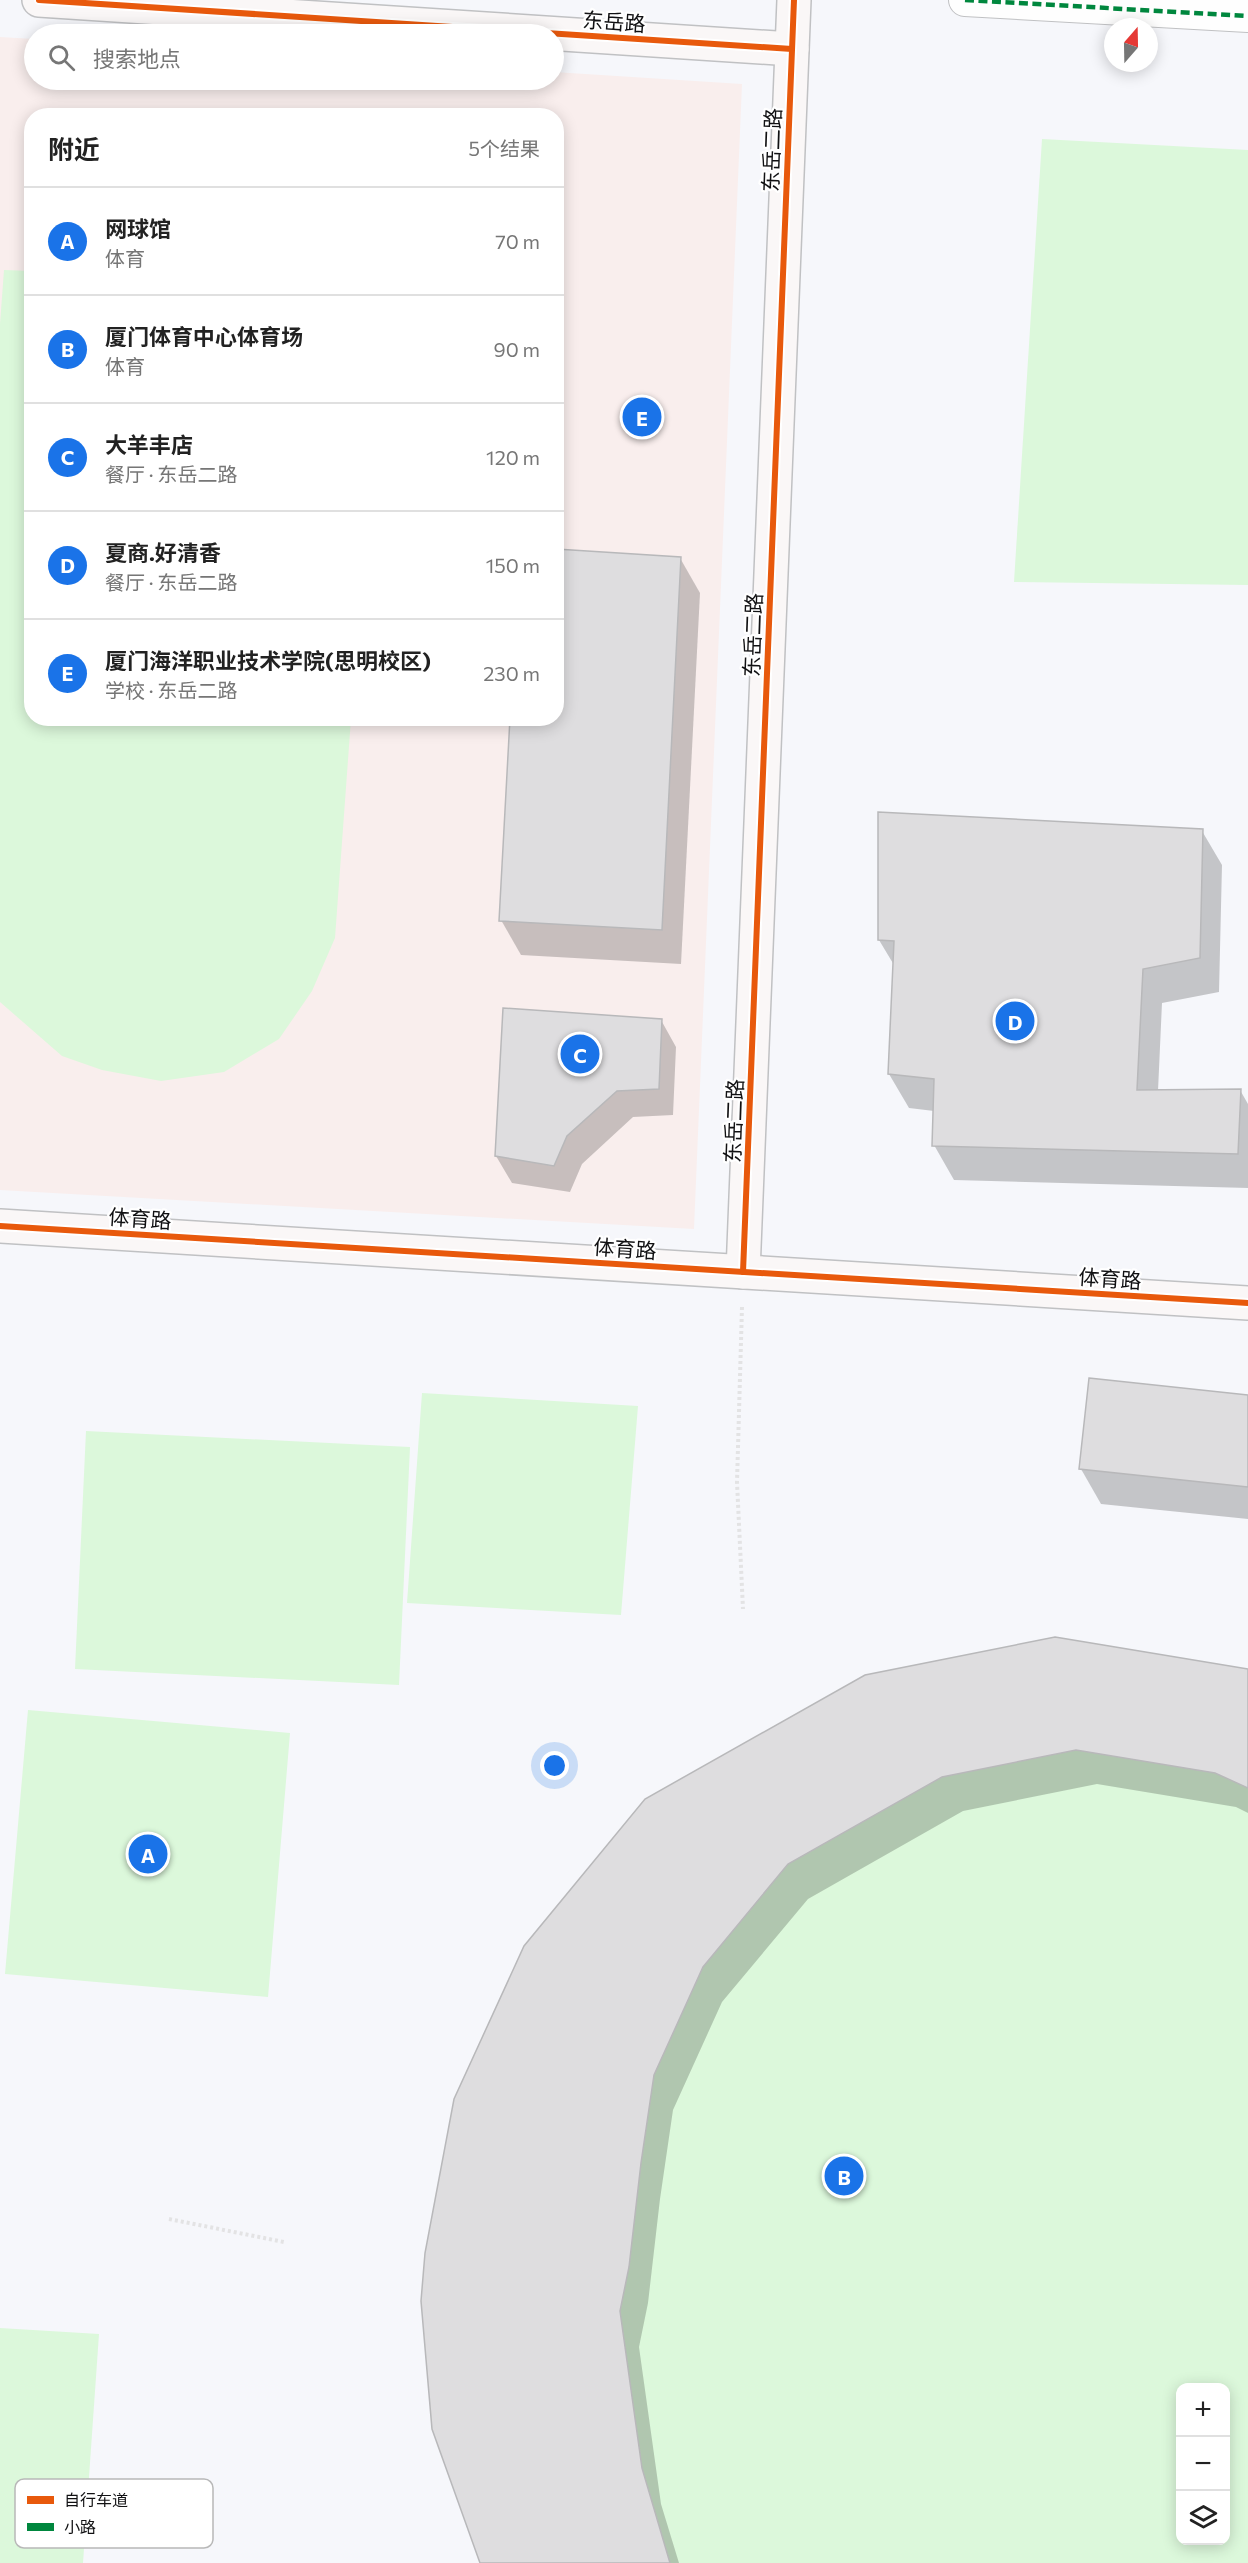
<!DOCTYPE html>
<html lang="zh">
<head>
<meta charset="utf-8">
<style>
	:root { --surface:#fff; --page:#f2f2f2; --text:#222; --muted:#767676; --line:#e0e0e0; --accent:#1a73e8 }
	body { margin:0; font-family:Commissioner,"Noto Sans SC",sans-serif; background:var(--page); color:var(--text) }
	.controls { position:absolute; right:18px; bottom:18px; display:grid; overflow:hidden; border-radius:12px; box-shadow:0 3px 15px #0003 }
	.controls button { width:54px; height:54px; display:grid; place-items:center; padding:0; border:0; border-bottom:2px solid var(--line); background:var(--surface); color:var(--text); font:30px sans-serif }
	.compass { position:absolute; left:1104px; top:18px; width:54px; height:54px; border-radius:50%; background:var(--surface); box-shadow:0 3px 15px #0003; rotate:20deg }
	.you { position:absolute; left:555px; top:1766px; width:21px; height:21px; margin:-15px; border:4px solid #fff; border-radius:50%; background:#1a73e8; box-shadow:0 0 0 9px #1a73e833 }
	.badge { display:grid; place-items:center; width:39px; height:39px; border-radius:50%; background:var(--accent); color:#fff; font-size:20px; font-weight:700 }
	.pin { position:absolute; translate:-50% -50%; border:3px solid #fff; box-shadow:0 2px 6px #0006 }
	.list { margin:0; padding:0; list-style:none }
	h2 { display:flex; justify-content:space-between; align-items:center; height:78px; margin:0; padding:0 24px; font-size:26px }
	h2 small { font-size:20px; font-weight:400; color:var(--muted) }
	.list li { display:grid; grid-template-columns:39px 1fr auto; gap:18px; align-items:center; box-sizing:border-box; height:108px; padding:0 24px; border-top:2px solid var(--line) }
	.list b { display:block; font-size:22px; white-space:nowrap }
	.list p { margin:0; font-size:20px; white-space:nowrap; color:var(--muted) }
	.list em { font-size:20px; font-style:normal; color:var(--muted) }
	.icon { flex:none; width:33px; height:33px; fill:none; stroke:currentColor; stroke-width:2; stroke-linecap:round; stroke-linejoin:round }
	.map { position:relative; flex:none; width:1248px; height:2563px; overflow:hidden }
	.search { position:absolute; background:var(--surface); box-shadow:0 3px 15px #0003; left:24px; top:24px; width:540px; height:66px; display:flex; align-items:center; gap:15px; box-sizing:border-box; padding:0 21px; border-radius:33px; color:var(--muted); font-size:22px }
	.panel { position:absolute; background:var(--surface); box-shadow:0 3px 15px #0003; left:24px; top:108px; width:540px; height:618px; border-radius:24px }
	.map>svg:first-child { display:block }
	.education { fill:#f9eeed; fill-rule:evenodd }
	.green { fill:#dcf8db; fill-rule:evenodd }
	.shadow { fill:#0003 }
	.building { fill:#dedddf; stroke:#b8b8ba; stroke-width:1.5 }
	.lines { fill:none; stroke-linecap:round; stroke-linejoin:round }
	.street-casing { stroke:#c0c1c3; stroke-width:34 }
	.secondary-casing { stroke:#c0c1c3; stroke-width:36 }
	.path { stroke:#e3e3e4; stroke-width:4; stroke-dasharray:3 3; stroke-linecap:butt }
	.street { stroke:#fefefe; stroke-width:32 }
	.secondary { stroke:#faf7f7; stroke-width:33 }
	.quiet { stroke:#00873e; stroke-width:4.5; stroke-dasharray:9 4.5; stroke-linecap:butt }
	.cycleway-casing { stroke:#fff; stroke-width:10 }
	.cycleway { stroke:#e8590c; stroke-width:6 }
	.labels { text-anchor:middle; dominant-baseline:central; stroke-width:4.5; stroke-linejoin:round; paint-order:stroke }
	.street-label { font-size:21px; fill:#111113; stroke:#fff }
	.key { fill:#fff; stroke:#b8b8b8; stroke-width:1.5 }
	.key-label { font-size:16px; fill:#111113 }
</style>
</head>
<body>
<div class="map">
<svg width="1248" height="2563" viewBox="0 0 1248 2563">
	<rect width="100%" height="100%" fill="#f6f7fb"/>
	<!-- education -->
	<path class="education" d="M0 37 34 39V80H554V72L742 84 694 1229 0 1190ZM32 116H556V718H32Z"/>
	<!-- green -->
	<g class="green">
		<polygon points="1042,139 1248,150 1248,585 1014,582"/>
		<polygon points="4,270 31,271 32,718 351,719 335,938 312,991 279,1039 224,1072 161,1081 102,1070 62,1056 0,1002 0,324"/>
		<polygon points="422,1393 638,1406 621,1615 407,1603"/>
		<polygon points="86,1431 410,1447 399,1685 75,1669"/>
		<path d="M1055 1637 1248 1669V2563H480L432 2429 421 2301 425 2253 454 2099 524 1946 645 1799 865 1675ZM1180 2388H1226V2540H1180Z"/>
		<polygon points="28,1710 290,1733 268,1997 5,1974"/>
		<polygon points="0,2328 99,2334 83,2563 0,2563"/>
	</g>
	<!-- shadow -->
	<g class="shadow">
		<polygon points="680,558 700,593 681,964 521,955 501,920 556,718"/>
		<polygon points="1202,831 1222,865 1219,992 1162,1003 1158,1091 1240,1090 1248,1104 1248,1188 954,1180 934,1145 934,1111 909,1108 889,1074 894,965 879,940"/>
		<polygon points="661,1020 676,1047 673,1115 633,1117 582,1164 570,1192 512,1183 496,1156"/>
		<polygon points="1248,1397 1248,1519 1101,1504 1081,1469"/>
		<polygon points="1248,1670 1248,1813 1236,1807 1097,1784 963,1811 808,1899 722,2002 673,2110 660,2199 648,2303 639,2347 661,2504 679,2563 482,2563 646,1800"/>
	</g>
	<!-- building -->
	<g class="building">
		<polygon points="556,549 681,557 662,930 499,921 510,718 556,718"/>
		<polygon points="878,812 1203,829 1200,958 1143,969 1137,1090 1241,1089 1238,1154 932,1146 934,1079 888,1074 894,941 878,940"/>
		<polygon points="503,1008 662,1019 659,1089 617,1091 567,1136 554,1166 495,1156"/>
		<polygon points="1089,1378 1248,1395 1248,1487 1079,1469"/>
		<polygon points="1055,1637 1248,1669 1248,1788 1215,1773 1076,1750 942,1777 788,1864 703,1967 654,2075 641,2163 629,2267 620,2311 642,2468 670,2563 480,2563 432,2429 421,2301 425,2253 454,2099 524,1946 645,1799 865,1675"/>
	</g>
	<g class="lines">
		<!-- street casing -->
		<g class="street-casing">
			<polyline id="street" points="965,0 1248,16"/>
		</g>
		<!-- secondary casing -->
		<g class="secondary-casing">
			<g id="secondary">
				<polyline points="39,0 792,49"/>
				<polyline points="0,1226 1248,1303"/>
				<polyline points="743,1272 794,0"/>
			</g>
		</g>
		<!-- path -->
		<g class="path">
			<polyline points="742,1307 737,1482 743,1609"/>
			<polyline points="169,2219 284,2242"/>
		</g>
		<!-- street -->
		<use href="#street" class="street"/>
		<!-- secondary -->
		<use href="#secondary" class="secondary"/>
		<!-- quiet -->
		<polyline class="quiet" points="965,0 1248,16"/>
		<!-- cycleway casing -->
		<g class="cycleway-casing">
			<g id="cycleway">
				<polyline points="39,0 792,49"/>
				<polyline points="0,1226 1248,1303"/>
				<polyline points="743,1272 794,0"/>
			</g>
		</g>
		<!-- cycleway -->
		<use href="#cycleway" class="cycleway"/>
	</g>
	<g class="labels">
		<!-- street labels -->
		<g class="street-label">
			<text transform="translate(614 21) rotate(4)">东岳路</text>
			<text transform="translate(771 150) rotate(-88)">东岳二路</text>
			<text transform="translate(752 635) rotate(-88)">东岳二路</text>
			<text transform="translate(733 1121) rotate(-88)">东岳二路</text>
			<text transform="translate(140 1218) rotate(4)">体育路</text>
			<text transform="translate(625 1248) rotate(4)">体育路</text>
			<text transform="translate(1110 1278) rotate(4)">体育路</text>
		</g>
	</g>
	<!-- legend -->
	<rect x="15" y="2479" width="198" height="69" rx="9" class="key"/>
	<rect x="27" y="2496" width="27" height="8" fill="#e8590c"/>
	<rect x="27" y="2523" width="27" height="8" fill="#00873e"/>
	<g class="key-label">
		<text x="64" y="2506">自行车道</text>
		<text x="64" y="2533">小路</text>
	</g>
</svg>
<div class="controls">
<button>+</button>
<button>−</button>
<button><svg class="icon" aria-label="layers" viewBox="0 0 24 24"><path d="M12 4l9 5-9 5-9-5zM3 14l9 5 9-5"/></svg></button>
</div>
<svg class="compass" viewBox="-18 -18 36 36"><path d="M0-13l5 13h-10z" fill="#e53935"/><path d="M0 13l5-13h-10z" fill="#767676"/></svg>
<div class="you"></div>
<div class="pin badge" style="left:148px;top:1854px">A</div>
<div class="pin badge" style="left:844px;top:2176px">B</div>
<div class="pin badge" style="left:580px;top:1054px">C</div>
<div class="pin badge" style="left:1015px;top:1021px">D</div>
<div class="pin badge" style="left:642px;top:417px">E</div>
<div class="search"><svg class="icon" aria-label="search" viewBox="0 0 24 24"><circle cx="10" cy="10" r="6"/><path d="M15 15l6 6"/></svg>搜索地点</div>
<section class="panel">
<h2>附近<small>5个结果</small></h2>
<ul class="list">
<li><span class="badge">A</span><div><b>网球馆</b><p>体育</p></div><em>70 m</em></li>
<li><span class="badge">B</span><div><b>厦门体育中心体育场</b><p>体育</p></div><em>90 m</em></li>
<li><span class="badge">C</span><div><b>大羊丰店</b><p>餐厅 · 东岳二路</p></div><em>120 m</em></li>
<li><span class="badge">D</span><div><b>夏商.好清香</b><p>餐厅 · 东岳二路</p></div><em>150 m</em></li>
<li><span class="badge">E</span><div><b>厦门海洋职业技术学院(思明校区)</b><p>学校 · 东岳二路</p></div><em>230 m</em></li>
</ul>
</section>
</div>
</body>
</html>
